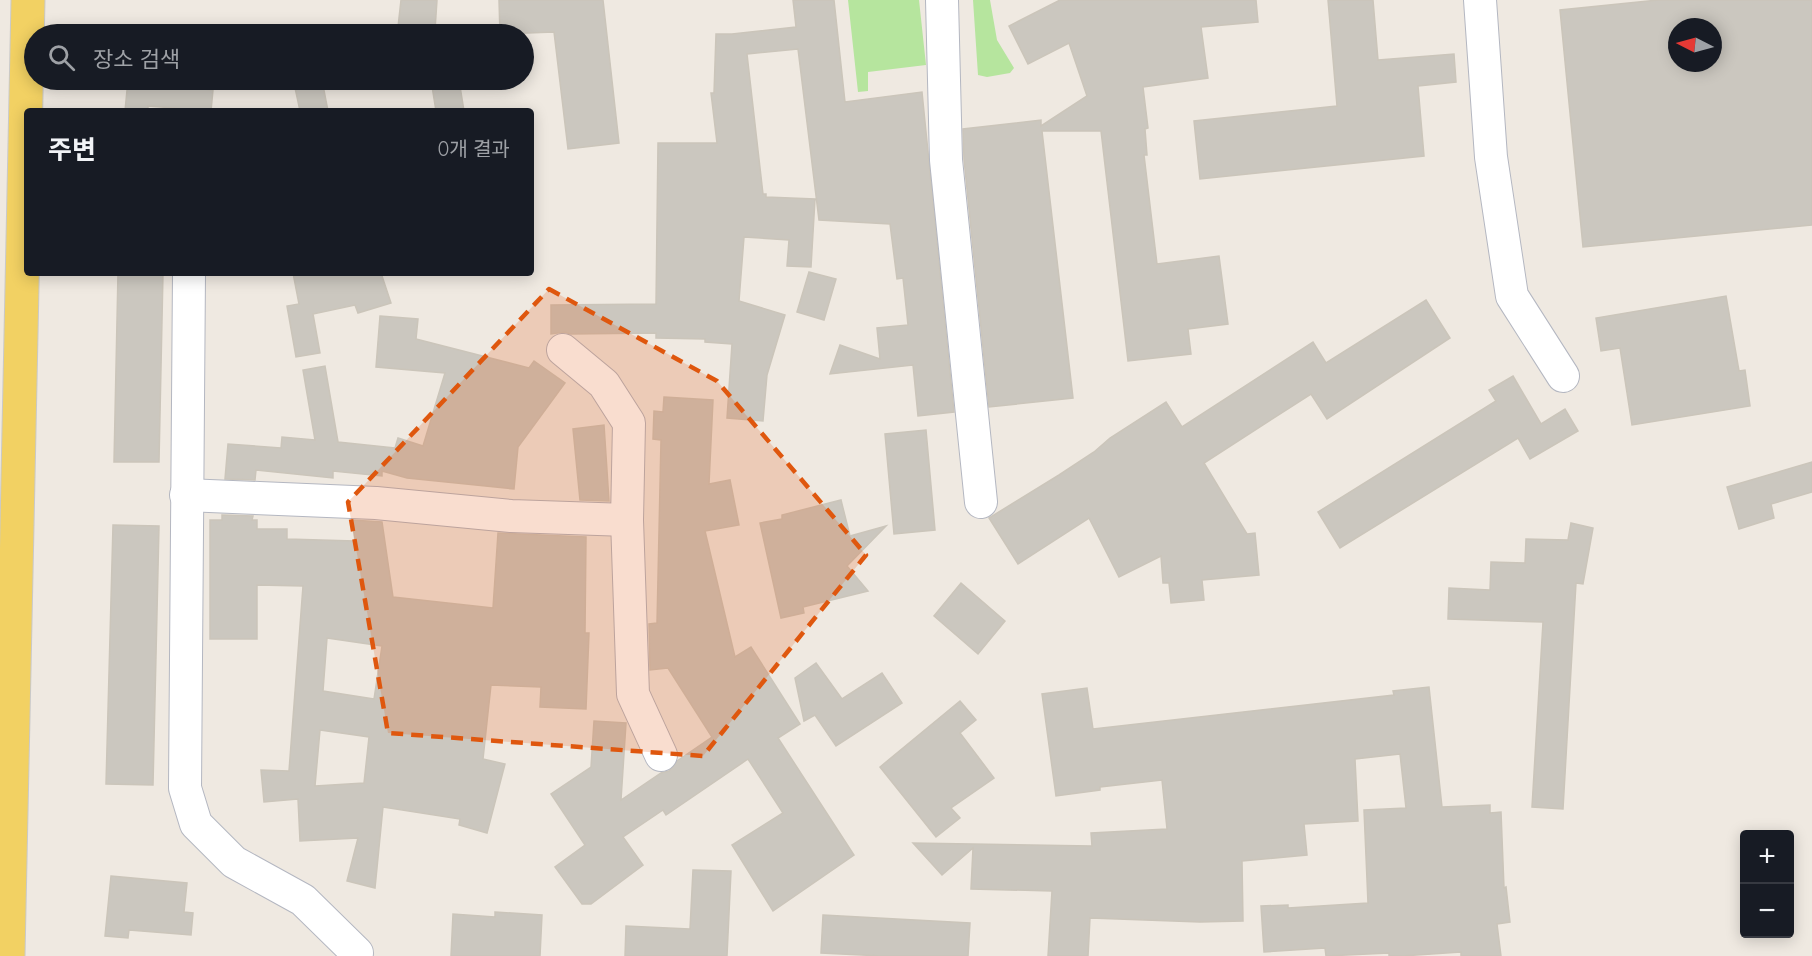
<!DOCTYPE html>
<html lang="ko">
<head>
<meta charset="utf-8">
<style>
	:root { --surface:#171b24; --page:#20242c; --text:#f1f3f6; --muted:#9ea1a6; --line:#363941 }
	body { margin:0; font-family:Quicksand,"Noto Sans KR",sans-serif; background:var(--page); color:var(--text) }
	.controls { position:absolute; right:18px; bottom:18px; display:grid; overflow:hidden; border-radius:6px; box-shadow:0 3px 15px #0003 }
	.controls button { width:54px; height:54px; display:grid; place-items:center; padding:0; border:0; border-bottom:2px solid var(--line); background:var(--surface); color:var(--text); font:30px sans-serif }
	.compass { position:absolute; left:1668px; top:18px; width:54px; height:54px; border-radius:50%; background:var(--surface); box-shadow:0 3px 15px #0003; rotate:276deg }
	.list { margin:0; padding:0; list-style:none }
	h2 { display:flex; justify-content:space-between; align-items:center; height:78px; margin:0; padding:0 24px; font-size:26px }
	h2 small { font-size:20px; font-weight:400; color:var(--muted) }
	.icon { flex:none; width:33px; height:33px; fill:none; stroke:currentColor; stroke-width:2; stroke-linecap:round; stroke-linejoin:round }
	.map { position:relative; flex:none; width:1812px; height:956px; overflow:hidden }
	.search { position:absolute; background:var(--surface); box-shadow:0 3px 15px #0003; left:24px; top:24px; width:510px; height:66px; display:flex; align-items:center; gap:15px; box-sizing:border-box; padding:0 21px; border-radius:33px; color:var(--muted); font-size:22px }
	.panel { position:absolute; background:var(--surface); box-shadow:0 3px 15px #0003; left:24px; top:108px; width:510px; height:168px; border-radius:6px }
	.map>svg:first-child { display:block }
	.green { fill:#b6e59e }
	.building { fill:#cbc7bf; stroke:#cbc5ba; stroke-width:1.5; fill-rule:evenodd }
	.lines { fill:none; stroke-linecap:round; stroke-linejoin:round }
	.minor-casing { stroke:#b4b7c1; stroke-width:34 }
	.major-casing { stroke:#c9c9c9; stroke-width:35 }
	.minor { stroke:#fff; stroke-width:32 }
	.major { stroke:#f2d163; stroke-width:33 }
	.marked { fill:#df570e; fill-opacity:0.2; stroke:#df570e; stroke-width:4.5; stroke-dasharray:12 8; stroke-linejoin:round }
</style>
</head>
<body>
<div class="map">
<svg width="1812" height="956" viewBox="0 0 1812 956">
	<rect width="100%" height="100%" fill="#efe9e1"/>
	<!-- green -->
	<g class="green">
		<polygon points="848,0 919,0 926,65 868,72 868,91 858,92"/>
		<polygon points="973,0 990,0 997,40 1014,68 1010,73 987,77 978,75"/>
	</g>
	<!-- building -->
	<g class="building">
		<polygon points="401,0 437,0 435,30 398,27"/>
		<polygon points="499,0 603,0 619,143 568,149 554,32 500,34"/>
		<polygon points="793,0 834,0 845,102 922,92 954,412 918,416 913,365 830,374 840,345 880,359 877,328 908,325 903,278 897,279 890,224 819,220 798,49 747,54 763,194 766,194 766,197 815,199 811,267 787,266 789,240 744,237 739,301 785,315 767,375 763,421 727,418 732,344 705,342 705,339 656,338 656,333 570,334 565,332 551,334 551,305 656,304 658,143 717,143 711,93 714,93 716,34 732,34 796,27"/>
		<polygon points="1060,0 1256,0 1258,22 1201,27 1208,78 1143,87 1148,128 1145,129 1147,155 1144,155 1157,264 1219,256 1228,324 1188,329 1191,354 1128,361 1101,131 1042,131 1073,398 989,407 964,159 963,129 1041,120 1041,126 1087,96 1069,43 1028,64 1009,26"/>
		<polygon points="1328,0 1373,0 1378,60 1454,54 1456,82 1418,86 1424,156 1200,179 1194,121 1337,106"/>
		<path d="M1658 0H1812V225L1583 247 1560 10ZM1677 27H1713V63H1677Z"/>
		<polygon points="128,80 204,80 204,89 213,90 211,111 148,106 148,111 125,111"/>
		<polygon points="308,80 322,80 328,111 300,111 294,83"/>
		<polygon points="431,80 459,80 464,111 436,111"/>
		<polygon points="809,272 836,279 824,320 797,312"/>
		<polygon points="118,273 163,273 159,462 114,462"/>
		<polygon points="293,273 381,273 391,303 358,313 355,305 313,314 320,353 296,357 287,306 299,304"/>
		<polygon points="1726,296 1739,371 1745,370 1750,406 1632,425 1620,348 1601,351 1596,318"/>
		<polygon points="1426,300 1450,338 1327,419 1311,394 1204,463 1247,534 1255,533 1259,575 1202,580 1204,600 1171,603 1169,583 1163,583 1161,556 1119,577 1089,518 1018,564 989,518 1059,475 1094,452 1110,438 1166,402 1182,427 1313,342 1326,363"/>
		<polygon points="380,316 418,319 416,339 529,368 534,361 565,383 518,447 514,489 407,478 382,471 382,476 333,471 333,478 256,470 255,480 225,479 228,444 281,448 282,437 315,440 303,370 325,366 338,442 395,448 398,438 423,446 445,373 376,367"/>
		<polygon points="1513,376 1541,424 1565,409 1578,431 1530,459 1518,438 1340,548 1318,512 1496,401 1489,390"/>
		<polygon points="664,397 713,400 709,484 730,480 739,525 705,531 735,657 751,647 800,724 778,738 854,855 773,911 732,845 783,813 748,759 666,815 663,810 623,837 643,865 591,904 582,904 555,867 585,845 551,794 591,767 594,721 626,723 621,800 661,773 669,771 677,761 712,737 668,668 650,670 649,624 657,623 661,440 653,439 654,411 663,412"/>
		<polygon points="604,425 609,501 580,500 573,429"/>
		<polygon points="926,430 935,530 894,534 885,434"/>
		<polygon points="1812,462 1812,492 1771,504 1774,518 1739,529 1727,487"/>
		<polygon points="841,500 850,536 886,526 847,566 868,591 803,607 804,613 781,618 760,523 782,519 782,515"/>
		<path d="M222 515 253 516 252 520H257V529H287V539L355 541 352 520 382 522 393 597 493 608 498 533 586 537 585 633H589L586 709 540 707 541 687 491 685 483 759 505 764 487 833 459 825 460 819 383 807 375 888 347 881 358 838 300 841 298 799 264 802 261 770 289 771 303 586 257 585V639H210V520H222ZM327 638 382 646 374 699 323 691ZM320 730 369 737 364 783 315 786Z"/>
		<polygon points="1571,523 1593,528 1583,584 1576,583 1563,809 1532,807 1543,622 1448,619 1449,588 1490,590 1491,562 1525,563 1526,539 1568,540"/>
		<polygon points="113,525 159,526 153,785 106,784"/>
		<polygon points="961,583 1005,621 978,654 934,616"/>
		<polygon points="816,663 842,699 882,673 902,703 836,746 815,715 804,721 795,678"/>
		<polygon points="1429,687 1442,807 1490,805 1490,813 1501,812 1504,888 1506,887 1510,922 1497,924 1501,956 1461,956 1461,952 1402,956 1389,956 1389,953 1326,956 1325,948 1264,952 1261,906 1288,905 1288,908 1368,903 1364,810 1406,808 1400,754 1355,759 1358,821 1304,824 1307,855 1242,861 1243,921 1200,922 1090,918 1088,956 1048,956 1052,891 971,889 973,848 942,875 913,843 1092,846 1091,833 1167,829 1162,780 1100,787 1100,790 1056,796 1042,694 1087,688 1093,729 1394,695 1393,691"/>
		<polygon points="960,701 976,720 960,733 994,778 951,808 960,818 936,837 880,767"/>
		<polygon points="693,870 731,871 727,956 625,956 626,926 690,929"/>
		<polygon points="111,876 187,883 184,912 193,913 191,935 129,930 128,938 105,936"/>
		<polygon points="495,912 542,915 540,956 451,956 453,914 495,917"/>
		<polygon points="823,915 970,923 968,956 882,956 821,953"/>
	</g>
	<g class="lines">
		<!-- minor casing -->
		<g class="minor-casing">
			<g id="minor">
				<polyline points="942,0 946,160 981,502"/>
				<polyline points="1480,0 1491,157 1512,296 1563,376"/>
				<polyline points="189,273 185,788 196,824 234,862 303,900 357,953"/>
				<polyline points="563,350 604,384 629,423 627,520 633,694 661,755"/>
				<polyline points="186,495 376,503 511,516 627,520"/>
			</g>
		</g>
		<!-- major casing -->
		<g class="major-casing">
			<polyline id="major" points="8,956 28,0"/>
		</g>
		<!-- minor -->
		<use href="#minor" class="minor"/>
		<!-- major -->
		<use href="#major" class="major"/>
	</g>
	<!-- marked area -->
	<path class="marked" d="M549 289 717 381 866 555 703 756 388 733 348 502Z"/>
</svg>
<div class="controls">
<button>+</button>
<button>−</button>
</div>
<svg class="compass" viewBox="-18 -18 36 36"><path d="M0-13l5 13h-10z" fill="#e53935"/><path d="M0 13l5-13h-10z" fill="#9ea1a6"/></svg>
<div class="search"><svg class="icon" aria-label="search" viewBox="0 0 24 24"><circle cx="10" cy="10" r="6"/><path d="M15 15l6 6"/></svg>장소 검색</div>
<section class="panel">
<h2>주변<small>0개 결과</small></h2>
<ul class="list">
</ul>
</section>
</div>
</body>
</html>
